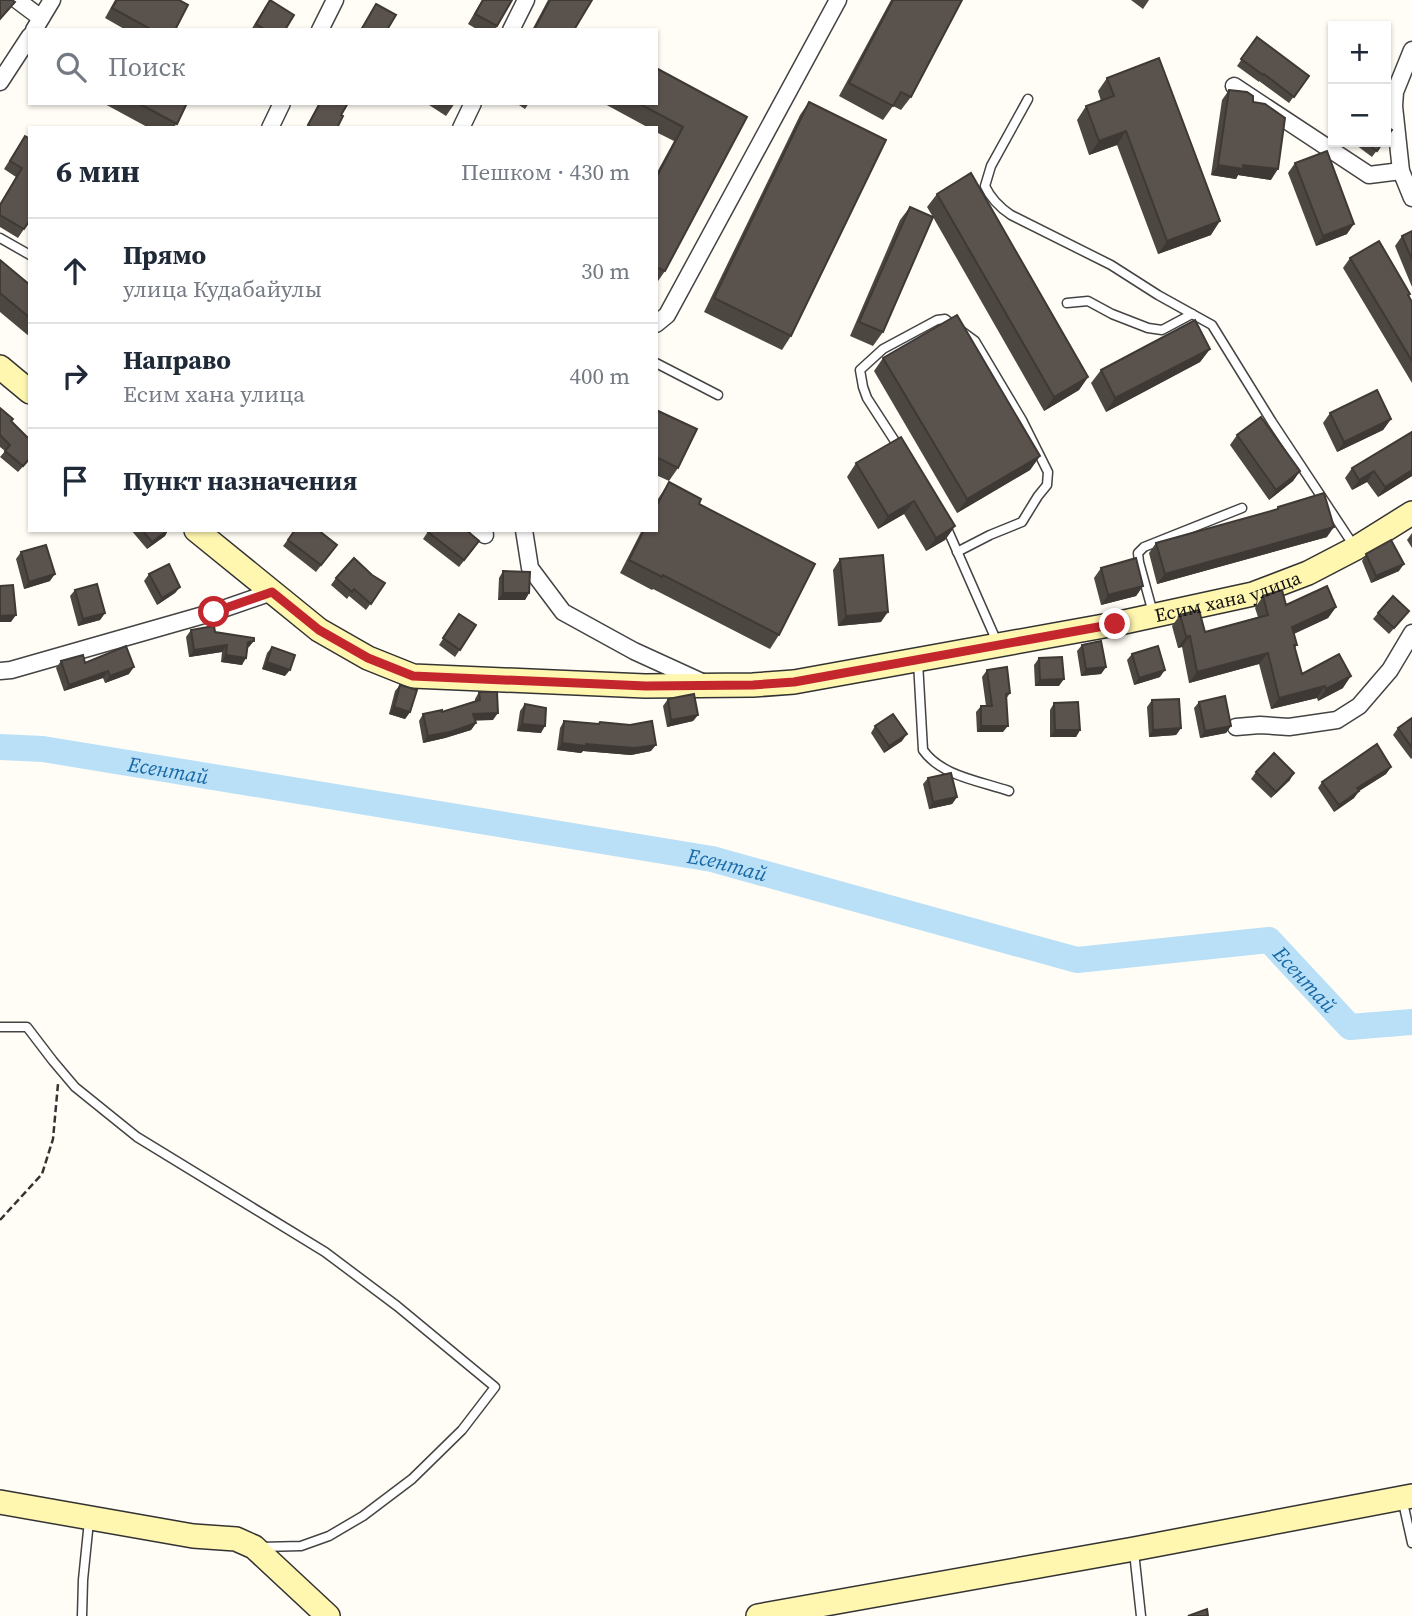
<!DOCTYPE html>
<html lang="ru">
<head>
<meta charset="utf-8">
<style>
	:root { --surface:#fff; --page:#f6f6f7; --text:#1f2937; --muted:#747a83; --line:#e0e1e3 }
	body { margin:0; font-family:"Source Serif 4",serif; background:var(--page); color:var(--text) }
	.controls { position:absolute; right:21px; top:21px; display:grid; overflow:hidden; border-radius:0px; box-shadow:0 2px 5px #0004 }
	.controls button { width:63px; height:63px; display:grid; place-items:center; padding:0; border:0; border-bottom:2px solid var(--line); background:var(--surface); color:var(--text); font:35px sans-serif }
	.stop { position:absolute; width:21px; height:21px; margin:-16px; border:5px solid #c4262e; border-radius:50%; background:#fff }
	.stop.end { background:#c4262e; border-color:#fff; box-shadow:0 2px 7px #0008 }
	.list { margin:0; padding:0; list-style:none }
	h2 { display:flex; justify-content:space-between; align-items:center; height:91px; margin:0; padding:0 28px; font-size:30px }
	h2 small { font-size:23px; font-weight:400; color:var(--muted) }
	.list li { display:grid; grid-template-columns:46px 1fr auto; gap:21px; align-items:center; box-sizing:border-box; height:105px; padding:0 28px; border-top:2px solid var(--line) }
	.list b { display:block; font-size:26px; white-space:nowrap }
	.list p { margin:0; font-size:23px; white-space:nowrap; color:var(--muted) }
	.list em { font-size:23px; font-style:normal; color:var(--muted) }
	.icon { flex:none; width:38px; height:38px; fill:none; stroke:currentColor; stroke-width:2; stroke-linecap:round; stroke-linejoin:round }
	.map { position:relative; flex:none; width:1412px; height:1616px; overflow:hidden }
	.search { position:absolute; background:var(--surface); box-shadow:0 2px 5px #0004; left:28px; top:28px; width:630px; height:77px; display:flex; align-items:center; gap:18px; box-sizing:border-box; padding:0 24px; border-radius:0px; color:var(--muted); font-size:26px }
	.panel { position:absolute; background:var(--surface); box-shadow:0 2px 5px #0004; left:28px; top:126px; width:630px; height:406px; border-radius:0px }
	.map>svg:first-child { display:block }
	.lines { fill:none; stroke-linecap:round; stroke-linejoin:round }
	.river { stroke:#b9e0f7; stroke-width:26 }
	.lane-casing { stroke:#444; stroke-width:11 }
	.street-casing { stroke:#444; stroke-width:19 }
	.secondary-casing { stroke:#333; stroke-width:26 }
	.path { stroke:#333; stroke-width:2.5; stroke-dasharray:7 3.5; stroke-linecap:butt }
	.lane { stroke:#fff; stroke-width:8 }
	.street { stroke:#fff; stroke-width:16 }
	.secondary { stroke:#fff6b0; stroke-width:23 }
	.wall { fill:#4d4742 }
	.shaded-wall { fill:#3f3936 }
	.building { fill:#5a524d; stroke:#3f3936; stroke-width:2 }
	.route { stroke:#c4262e; stroke-width:9 }
	.labels { text-anchor:middle; dominant-baseline:central; stroke-width:7; stroke-linejoin:round; paint-order:stroke }
	.street-label { font-size:19px; fill:#111; stroke:#fff }
	.water-label { font-size:21px; font-style:italic; fill:#1768a6; stroke:#fff }
</style>
</head>
<body>
<div class="map">
<svg width="1412" height="1616" viewBox="0 0 1412 1616">
	<rect width="100%" height="100%" fill="#fffdf5"/>
	<g class="lines">
		<!-- river -->
		<path class="river" id="s1" d="M0 747 43 749 712 859 1077 960 1269 940 1350 1027 1412 1022"/>
		<!-- lane casing -->
		<g class="lane-casing">
			<g id="lane">
				<path d="M1028 99 991 166 985 186C991 199 999 207 1011 215L1111 265 1158 295 1212 325 1272 422 1354 546"/>
				<polyline points="0,238 30,255"/>
				<polyline points="1067,303 1088,301 1112,314 1148,328 1162,330 1192,314"/>
				<polyline points="656,363 718,395"/>
				<polyline points="900,449 867,398 863,387 860,370 883,349 937,320 945,319 975,341 1022,420 1048,472 1047,485 1038,496 1022,522 990,535 957,552"/>
				<polyline points="946,526 997,642"/>
				<polyline points="1153,613 1139,562 1138,553 1144,547 1242,508"/>
				<path d="M918 662 923 750C941 776 980 781 1009 791"/>
				<polyline points="0,1027 27,1027 53,1061 75,1087 137,1137 325,1252 397,1306 495,1387 462,1430 412,1479 363,1516 329,1536 301,1546 261,1547"/>
				<polyline points="1402,1498 1412,1543"/>
				<polyline points="1134,1552 1141,1616"/>
				<polyline points="82,1616 83,1580 89,1521"/>
			</g>
		</g>
		<!-- street casing -->
		<g class="street-casing">
			<g id="street">
				<polyline points="17,0 41,18"/>
				<polyline points="34,30 52,0"/>
				<polyline points="320,30 335,0"/>
				<polyline points="511,30 526,0"/>
				<polyline points="1412,50 1395,92 1394,106 1401,171 1412,198"/>
				<polyline points="0,82 30,36"/>
				<polyline points="1234,86 1369,175 1401,171"/>
				<polyline points="270,128 282,103"/>
				<polyline points="461,128 473,103"/>
				<polyline points="656,324 667,315 838,0"/>
				<polyline points="478,530 485,535"/>
				<polyline points="524,530 530,568 563,612 634,651 704,683"/>
				<polyline points="0,671 11,670 214,612 272,592"/>
				<polyline points="1236,727 1260,725 1289,727 1337,720 1359,706 1390,670 1412,633"/>
			</g>
		</g>
		<!-- secondary casing -->
		<g class="secondary-casing">
			<g id="secondary">
				<polyline points="0,367 30,392"/>
				<path id="s2" d="M196 530 319 630 368 658 413 676 645 686 753 685 794 682 1115 624 1253 594 1308 573 1356 548 1412 513"/>
				<polyline points="0,1502 193,1536 236,1539 254,1547 328,1616"/>
				<polyline points="758,1616 1134,1549 1412,1496"/>
			</g>
		</g>
		<!-- path -->
		<polyline class="path" points="0,1220 42,1174 53,1139 58,1084"/>
		<!-- lane -->
		<use href="#lane" class="lane"/>
		<!-- street -->
		<use href="#street" class="street"/>
		<!-- secondary -->
		<use href="#secondary" class="secondary"/>
	</g>
	<!-- wall -->
	<g class="wall">
		<polygon points="115,0 179,0 175,30 126,30 105,18"/>
		<polygon points="270,0 285,30 251,30 265,7"/>
		<polygon points="482,0 512,0 495,30 478,30 468,24"/>
		<polygon points="548,0 592,0 574,30 532,30"/>
		<polygon points="891,0 962,0 911,97 901,110 893,106 883,120 839,96"/>
		<polygon points="1131,0 1149,0 1143,9"/>
		<polygon points="1257,37 1309,76 1289,103 1259,81 1259,82 1237,66"/>
		<polygon points="1107,78 1211,235 1158,254 1117,145 1089,155 1077,120 1086,106 1101,101 1098,91"/>
		<polygon points="1229,90 1253,102 1271,180 1238,175 1236,179 1211,175 1222,100"/>
		<polygon points="809,102 791,336 782,350 704,312 800,115"/>
		<polygon points="103,103 187,103 174,128 149,128"/>
		<polygon points="319,103 348,103 341,115 337,128 306,128"/>
		<polygon points="426,103 455,103 446,116"/>
		<polygon points="516,103 529,103 525,109"/>
		<polygon points="603,103 656,103 747,117 665,271 656,284 656,174 674,141 656,132 656,128 649,128"/>
		<polygon points="25,136 24,229 18,238 0,227 0,204 16,177 4,169"/>
		<polygon points="1352,142 1383,142 1372,157"/>
		<polygon points="1295,163 1347,234 1316,246 1288,173"/>
		<polygon points="937,194 1088,377 1079,390 1044,411 933,217 883,332 873,346 850,336 900,220 910,207 933,217 927,207"/>
		<polygon points="1412,231 1412,287 1395,246 1402,236"/>
		<polygon points="1350,258 1409,296 1412,302 1412,383 1343,268"/>
		<polygon points="0,260 30,285 30,337 0,312"/>
		<polygon points="1210,349 1200,362 1106,412 1091,383 1101,370"/>
		<polygon points="883,358 1040,456 1030,470 957,513 874,371"/>
		<polygon points="0,408 11,421 30,440 30,459 18,472 0,457 5,451 0,447"/>
		<polygon points="656,410 678,468 669,481 656,475"/>
		<polygon points="1330,413 1391,419 1383,430 1337,452 1323,423"/>
		<polygon points="1412,432 1412,476 1378,497 1367,482 1352,490 1345,478 1352,468"/>
		<polygon points="1237,435 1300,471 1293,481 1269,500 1230,445"/>
		<polygon points="856,463 955,526 945,540 926,551 904,514 878,529 847,477"/>
		<polygon points="669,482 779,635 770,649 653,589 652,590 620,573 642,530 656,530 656,502"/>
		<polygon points="1278,507 1327,537 1157,584 1149,553 1156,543 1276,510"/>
		<polygon points="131,530 168,530 165,536 147,549"/>
		<polygon points="295,530 337,545 316,572 283,546"/>
		<polygon points="429,530 475,547 459,567 423,539"/>
		<polygon points="1412,533 1412,548 1407,540"/>
		<polygon points="21,552 50,581 24,589 16,559"/>
		<polygon points="1366,554 1399,571 1371,583 1362,561"/>
		<polygon points="840,559 881,622 838,626 833,570"/>
		<polygon points="1101,568 1143,586 1136,596 1101,605 1094,578"/>
		<polygon points="503,571 529,593 525,600 498,600 499,578"/>
		<polygon points="149,574 180,587 175,593 157,605 144,581"/>
		<polygon points="372,575 385,583 366,610 349,596 347,599 331,585 336,578"/>
		<polygon points="75,590 105,613 100,620 78,626 70,596"/>
		<polygon points="1263,596 1286,605 1336,607 1328,618 1294,634 1297,645 1295,648 1302,674 1343,688 1318,701 1317,698 1271,709 1259,664 1189,683 1182,647 1178,648 1172,626 1180,615 1205,632 1258,617 1255,608"/>
		<polygon points="1409,611 1389,634 1373,619 1378,613"/>
		<polygon points="459,614 476,625 455,657 439,645"/>
		<polygon points="191,630 215,632 249,647 247,648 242,665 221,662 222,652 189,657 186,637"/>
		<polygon points="1082,645 1106,667 1101,674 1081,676 1077,651"/>
		<polygon points="272,647 285,676 262,669 267,653"/>
		<polygon points="1132,654 1160,677 1134,685 1127,660"/>
		<polygon points="1039,658 1059,686 1035,686 1034,665"/>
		<polygon points="61,661 85,663 129,674 105,683 103,678 64,691 56,668"/>
		<polygon points="987,670 1010,693 1006,699 1003,732 977,732 976,712 981,706 986,706 982,677"/>
		<polygon points="400,685 410,712 405,719 389,714 395,691"/>
		<polygon points="479,692 493,720 475,720 476,723 471,730 445,738 423,743 419,721 423,714 442,712 475,701 475,699"/>
		<polygon points="668,699 698,715 693,721 667,727 663,706"/>
		<polygon points="1152,700 1181,728 1176,735 1149,737 1147,707"/>
		<polygon points="1199,702 1231,726 1226,733 1200,738 1194,708"/>
		<polygon points="1054,703 1080,730 1076,737 1050,737 1050,710"/>
		<polygon points="525,704 541,733 517,731 520,711"/>
		<polygon points="1412,718 1412,758 1411,759 1393,735 1398,728"/>
		<polygon points="564,721 598,724 600,722 651,751 631,755 583,751 581,753 557,750 560,728"/>
		<polygon points="875,726 902,741 884,753 871,733"/>
		<polygon points="1391,767 1386,774 1359,791 1354,798 1334,812 1318,788 1322,782"/>
		<polygon points="1256,772 1290,780 1271,798 1251,779"/>
		<polygon points="928,778 957,797 952,804 929,809 923,784"/>
	</g>
	<!-- shaded-wall -->
	<g class="shaded-wall">
		<polygon points="1126,131 1117,145 1089,155 1099,141"/>
		<polygon points="1218,165 1243,165 1278,169 1271,180 1238,175 1236,179 1211,175"/>
		<polygon points="1220,221 1211,235 1158,254 1167,241"/>
		<polygon points="1354,224 1347,234 1316,246 1323,236"/>
		<polygon points="1210,349 1200,362 1106,412 1115,398"/>
		<polygon points="1088,377 1079,390 1044,411 1054,397"/>
		<polygon points="1391,419 1383,430 1337,452 1344,442"/>
		<polygon points="1040,456 1030,470 957,513 967,499"/>
		<polygon points="1412,470 1412,476 1378,497 1385,487"/>
		<polygon points="1300,471 1293,481 1269,500 1276,490"/>
		<polygon points="1374,471 1367,482 1352,490 1359,480"/>
		<polygon points="914,501 904,514 878,529 888,516"/>
		<polygon points="955,526 945,540 926,551 936,538"/>
		<polygon points="1334,527 1327,537 1157,584 1165,574"/>
		<polygon points="168,530 165,536 147,549 152,542"/>
		<polygon points="1404,564 1399,571 1371,583 1376,576"/>
		<polygon points="55,574 50,581 24,589 29,582"/>
		<polygon points="1143,586 1136,596 1101,605 1108,595"/>
		<polygon points="180,587 175,593 157,605 162,598"/>
		<polygon points="503,593 529,593 525,600 498,600"/>
		<polygon points="1336,607 1328,618 1284,638 1292,627"/>
		<polygon points="888,612 881,622 838,626 846,616"/>
		<polygon points="105,613 100,620 78,626 83,619"/>
		<polygon points="16,615 11,622 0,622 0,616"/>
		<polygon points="1186,636 1190,636 1182,647 1178,648"/>
		<polygon points="254,641 249,647 243,648 248,642"/>
		<polygon points="227,645 222,652 189,657 194,650"/>
		<polygon points="1268,653 1259,664 1189,683 1197,672"/>
		<polygon points="226,655 246,658 242,665 221,662"/>
		<polygon points="267,662 290,670 285,676 262,669"/>
		<polygon points="134,667 129,674 105,683 110,676"/>
		<polygon points="1106,667 1101,674 1081,676 1086,669"/>
		<polygon points="1165,670 1160,677 1134,685 1139,678"/>
		<polygon points="108,671 103,678 64,691 69,685"/>
		<polygon points="1351,676 1343,688 1318,701 1326,689"/>
		<polygon points="1064,679 1059,686 1035,686 1040,680"/>
		<polygon points="1325,686 1317,698 1271,709 1279,698"/>
		<polygon points="394,707 410,712 405,719 389,714"/>
		<polygon points="498,713 493,720 468,721 473,714"/>
		<polygon points="698,715 693,721 667,727 671,720"/>
		<polygon points="476,723 471,730 445,738 423,743 428,736"/>
		<polygon points="522,724 545,726 541,733 517,731"/>
		<polygon points="981,726 1008,726 1003,732 977,732"/>
		<polygon points="1231,726 1226,733 1200,738 1205,731"/>
		<polygon points="1181,728 1176,735 1149,737 1153,730"/>
		<polygon points="1055,730 1080,730 1076,737 1050,737"/>
		<polygon points="907,734 902,741 884,753 889,746"/>
		<polygon points="562,743 586,744 656,745 651,751 631,755 583,751 581,753 557,750"/>
		<polygon points="1391,767 1386,774 1359,791 1354,798 1334,812 1339,805 1357,788"/>
		<polygon points="1294,773 1290,780 1271,798 1276,792"/>
		<polygon points="957,797 952,804 929,809 933,802"/>
	</g>
	<!-- building -->
	<g class="building">
		<polygon points="0,0 12,0 15,2 0,19"/>
		<polygon points="117,0 179,0 188,5 175,30 152,30 112,8"/>
		<polygon points="270,0 294,15 285,30 266,30 256,24"/>
		<polygon points="483,0 512,0 497,26 475,14"/>
		<polygon points="550,0 592,0 574,30 534,30"/>
		<polygon points="893,0 962,0 911,97 901,92 893,106 849,83"/>
		<polygon points="376,4 396,15 387,30 361,30"/>
		<polygon points="1257,37 1309,76 1294,97 1264,74 1263,75 1241,59"/>
		<polygon points="1159,58 1220,221 1167,241 1126,131 1099,141 1086,106 1114,96 1107,78"/>
		<polygon points="656,68 747,117 665,271 656,267 656,178 683,127 638,103 656,103"/>
		<polygon points="1229,90 1247,92 1253,96 1253,102 1265,104 1285,118 1278,169 1243,165 1243,169 1218,165"/>
		<polygon points="809,102 886,140 791,336 714,298"/>
		<polygon points="138,103 187,103 177,124"/>
		<polygon points="320,103 348,103 341,115 343,116 337,128 313,128 308,125"/>
		<polygon points="1386,126 1392,130 1386,138"/>
		<polygon points="25,136 30,139 30,220 24,229 0,215 0,205 22,168 10,161"/>
		<polygon points="1365,142 1383,142 1377,151"/>
		<polygon points="1327,151 1354,224 1323,236 1295,163"/>
		<polygon points="971,173 1088,377 1054,397 937,194"/>
		<polygon points="910,207 933,217 883,332 859,322"/>
		<polygon points="1412,231 1412,260 1402,236"/>
		<polygon points="1379,241 1410,294 1408,295 1412,302 1412,361 1350,258"/>
		<polygon points="0,260 30,285 30,318 0,293"/>
		<polygon points="957,315 1040,456 967,499 883,358"/>
		<polygon points="1195,320 1210,349 1115,398 1101,370"/>
		<polygon points="1377,390 1391,419 1344,442 1330,413"/>
		<polygon points="0,408 13,419 11,421 30,440 30,458 23,466 5,451 10,445 0,435"/>
		<polygon points="656,410 697,429 678,468 656,457"/>
		<polygon points="1261,417 1300,471 1276,490 1237,435"/>
		<polygon points="1412,432 1412,470 1385,487 1374,471 1359,480 1352,468"/>
		<polygon points="901,437 955,526 936,538 914,501 888,516 856,463"/>
		<polygon points="669,482 701,499 699,504 815,564 779,635 663,575 662,577 629,560 644,530 656,530 656,507"/>
		<polygon points="1324,493 1334,527 1165,574 1156,543 1278,509 1278,507"/>
		<polygon points="142,530 168,530 152,542"/>
		<polygon points="295,530 318,530 337,545 321,565 288,540"/>
		<polygon points="429,530 466,530 479,541 464,560 428,532"/>
		<polygon points="1391,540 1404,564 1376,576 1366,554"/>
		<polygon points="46,545 55,574 29,582 21,552"/>
		<polygon points="883,555 888,612 846,616 840,559"/>
		<polygon points="354,558 372,575 385,583 371,604 354,589 352,592 336,578"/>
		<polygon points="1136,558 1143,586 1108,595 1101,568"/>
		<polygon points="169,564 180,587 162,598 149,574"/>
		<polygon points="503,571 530,572 529,593 503,593"/>
		<polygon points="97,584 105,613 83,619 75,590"/>
		<polygon points="13,585 16,615 0,616 0,586"/>
		<polygon points="1327,586 1336,607 1292,627 1297,645 1294,645 1302,674 1339,654 1351,676 1326,689 1325,686 1279,698 1268,653 1197,672 1190,636 1186,636 1180,615 1199,610 1205,632 1268,615 1263,596 1282,590 1286,605"/>
		<polygon points="1393,596 1409,611 1394,628 1378,613"/>
		<polygon points="459,614 476,625 460,650 443,638"/>
		<polygon points="214,626 215,632 254,638 254,641 248,642 246,658 226,655 227,645 194,650 191,630"/>
		<polygon points="1101,641 1106,667 1086,669 1082,645"/>
		<polygon points="126,646 134,667 110,676 108,671 69,685 61,661 83,655 85,663"/>
		<polygon points="1158,646 1165,670 1139,678 1132,654"/>
		<polygon points="272,647 295,655 290,670 267,662"/>
		<polygon points="1062,657 1064,679 1040,680 1039,658"/>
		<polygon points="1007,667 1010,693 1006,694 1008,726 981,726 981,706 992,706 987,670"/>
		<polygon points="400,685 417,690 410,712 394,707"/>
		<polygon points="479,692 497,692 498,713 473,714 476,723 450,732 428,736 423,714 442,710 442,712 480,700"/>
		<polygon points="694,694 698,715 671,720 668,699"/>
		<polygon points="1225,696 1231,726 1205,731 1199,702"/>
		<polygon points="1179,699 1181,728 1153,730 1152,700"/>
		<polygon points="1078,702 1080,730 1055,730 1054,703"/>
		<polygon points="525,704 546,708 545,726 522,724"/>
		<polygon points="893,714 907,734 889,746 875,726"/>
		<polygon points="1412,718 1412,748 1398,728"/>
		<polygon points="564,721 599,724 600,722 630,725 652,721 656,745 635,748 586,744 586,746 562,743"/>
		<polygon points="1377,744 1391,767 1357,788 1359,791 1339,805 1322,782"/>
		<polygon points="1274,753 1294,773 1276,792 1256,772"/>
		<polygon points="951,773 957,797 933,802 928,778"/>
		<polygon points="1207,1609 1208,1616 1188,1616"/>
	</g>
	<g class="lines">
		<!-- route -->
		<polyline class="route" points="214,612 272,592 319,630 368,658 413,676 646,686 753,685 794,682 1115,624"/>
	</g>
	<g class="labels">
		<!-- street labels -->
		<g class="street-label">
			<text stroke="none"><textPath href="#s2" startOffset="1087">Есим хана улица</textPath></text>
		</g>
		<!-- water labels -->
		<g class="water-label">
			<text stroke="none"><textPath href="#s1" startOffset="170">Есентай</textPath></text>
			<text stroke="none"><textPath href="#s1" startOffset="737">Есентай</textPath></text>
			<text stroke="none"><textPath href="#s1" startOffset="1346">Есентай</textPath></text>
		</g>
	</g>
</svg>
<div class="controls">
<button>+</button>
<button>−</button>
</div>
<div class="stop" style="left:214px;top:612px"></div>
<div class="stop end" style="left:1115px;top:624px"></div>
<div class="search"><svg class="icon" aria-label="search" viewBox="0 0 24 24"><circle cx="10" cy="10" r="6"/><path d="M15 15l6 6"/></svg>Поиск</div>
<section class="panel">
<h2>6 мин<small>Пешком · 430 m</small></h2>
<ul class="list">
<li><svg class="icon" aria-label="ahead" viewBox="0 0 24 24"><path d="M12 20V5M6 11l6-6 6 6"/></svg><div><b>Прямо</b><p>улица Кудабайулы</p></div><em>30 m</em></li>
<li><svg class="icon" aria-label="right" viewBox="0 0 24 24"><path d="M7 20v-9h11M14 6l5 5-5 5"/></svg><div><b>Направо</b><p>Есим хана улица</p></div><em>400 m</em></li>
<li><svg class="icon" aria-label="arrive" viewBox="0 0 24 24"><path d="M6 21V4h12l-3 4 3 4H6"/></svg><div><b>Пункт назначения</b></div></li>
</ul>
</section>
</div>
</body>
</html>
